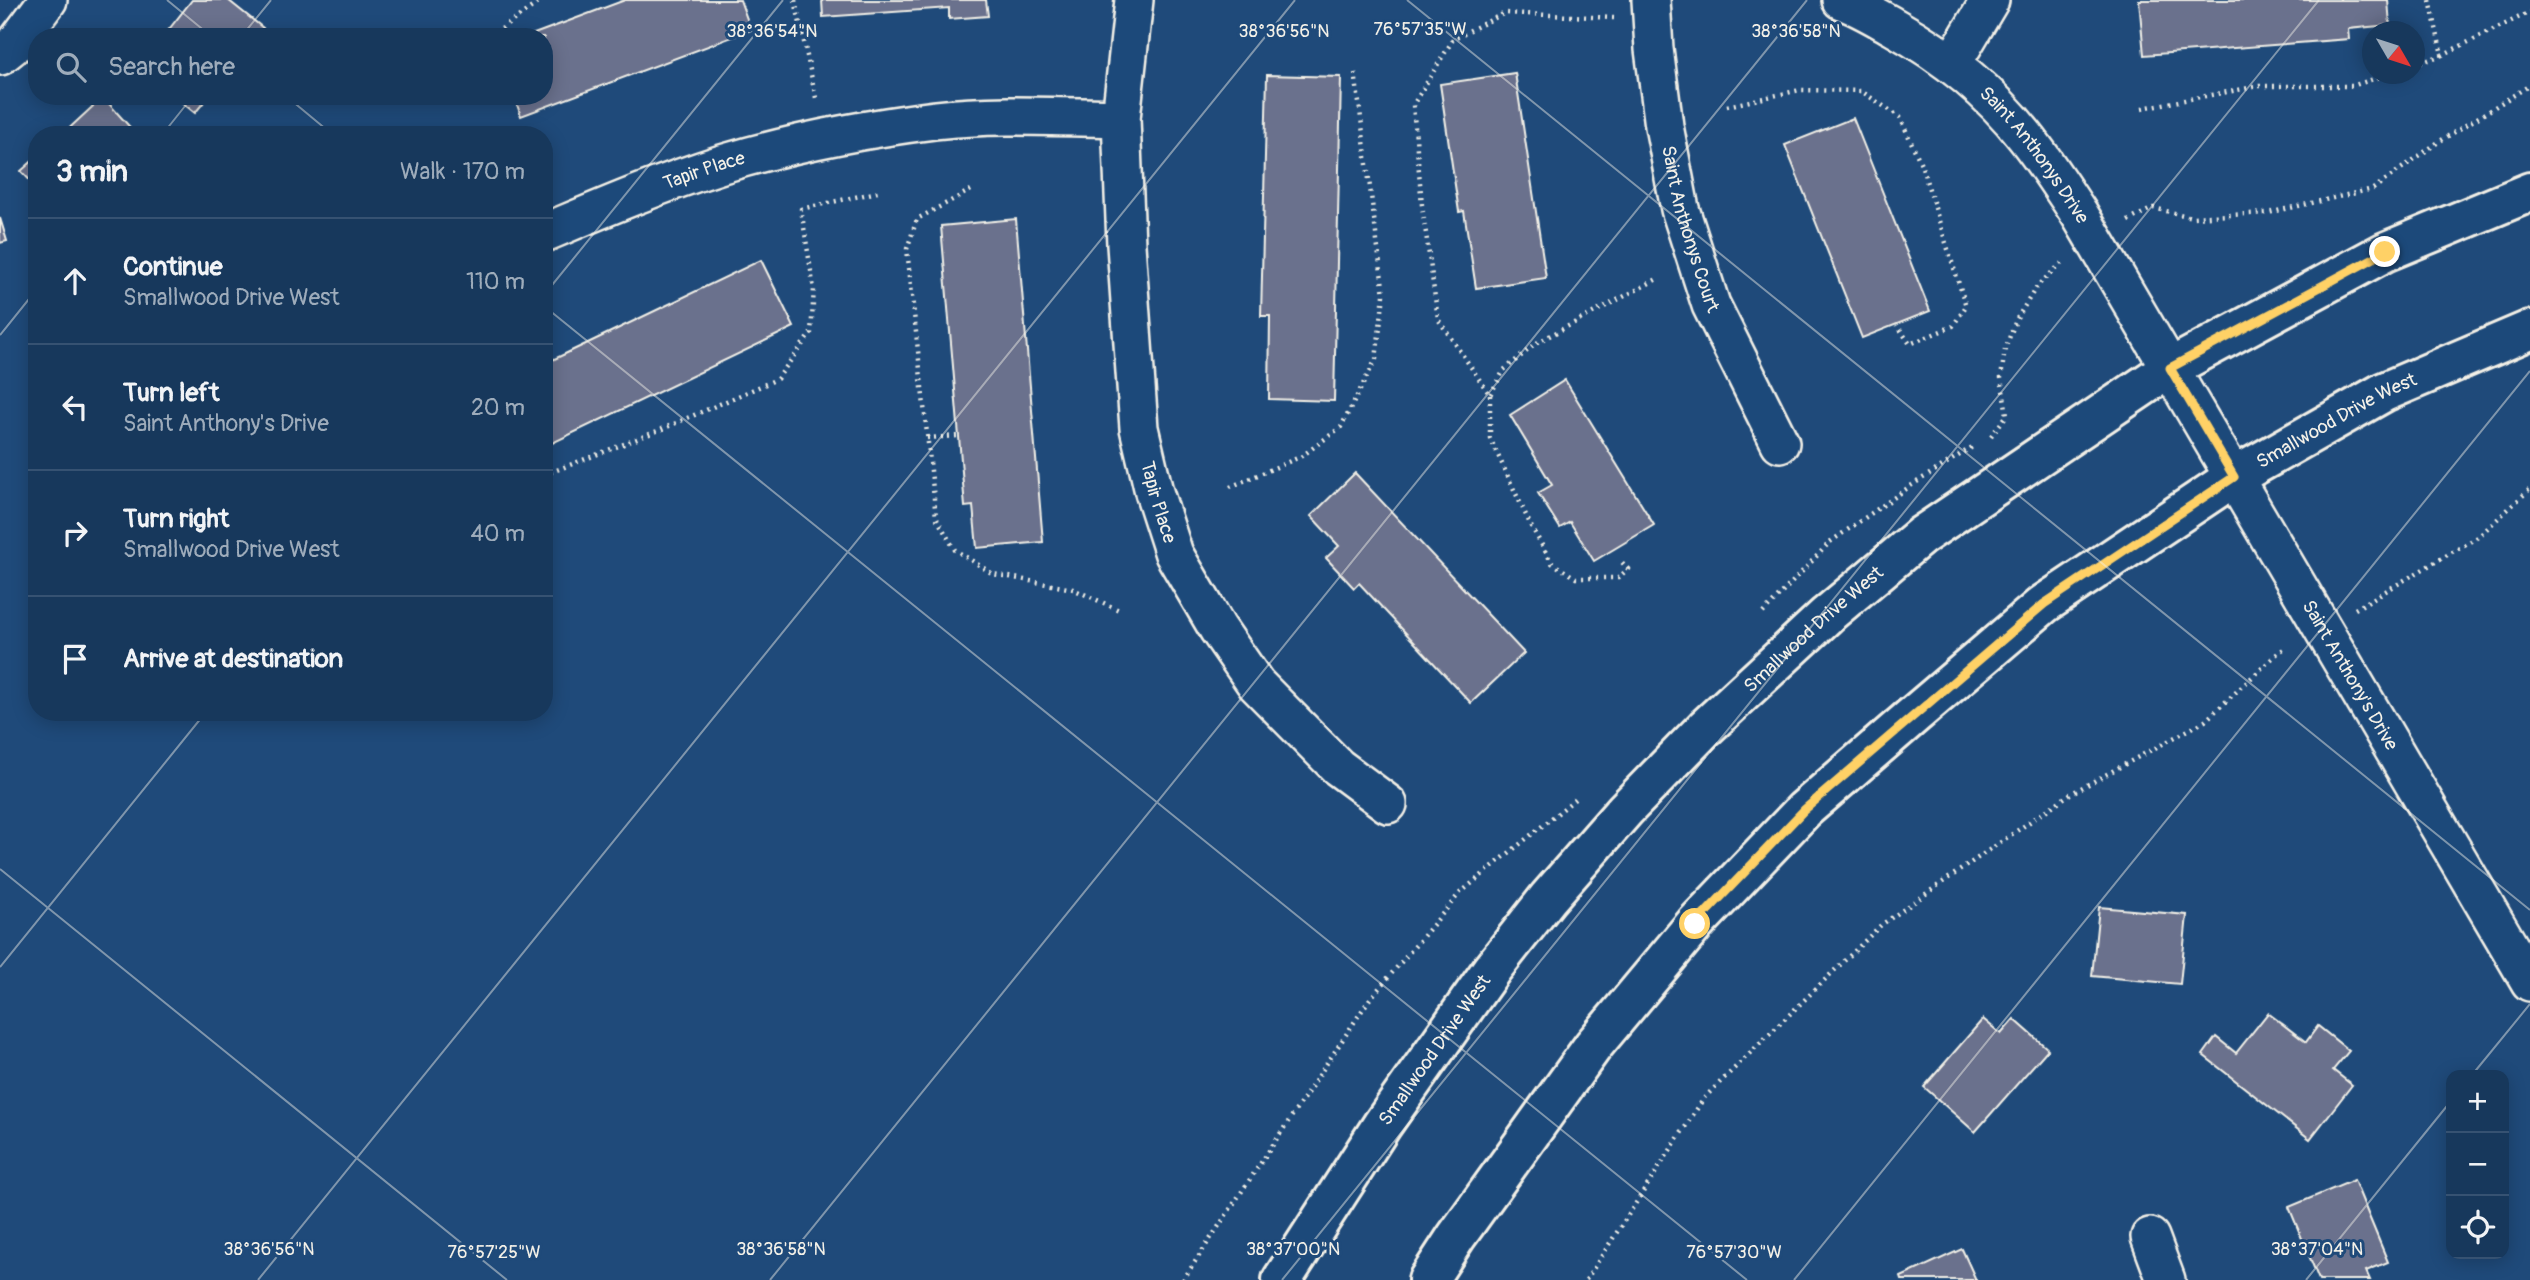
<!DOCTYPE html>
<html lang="en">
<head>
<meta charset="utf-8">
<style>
	:root { --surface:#17385c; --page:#244365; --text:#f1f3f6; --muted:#9eacbb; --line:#365272 }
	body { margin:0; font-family:Pangolin,sans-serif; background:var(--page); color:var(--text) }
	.controls { position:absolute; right:21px; bottom:21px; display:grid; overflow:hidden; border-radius:14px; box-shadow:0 4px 18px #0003 }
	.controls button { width:63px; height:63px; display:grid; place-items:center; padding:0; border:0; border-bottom:2px solid var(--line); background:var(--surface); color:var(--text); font:35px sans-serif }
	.compass { position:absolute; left:2362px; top:21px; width:63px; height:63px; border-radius:50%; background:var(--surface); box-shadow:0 4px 18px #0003; rotate:129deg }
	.stop { position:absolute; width:21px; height:21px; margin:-16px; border:5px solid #ffd166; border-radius:50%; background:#fff }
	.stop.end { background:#ffd166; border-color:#fff; box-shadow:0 2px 7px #0008 }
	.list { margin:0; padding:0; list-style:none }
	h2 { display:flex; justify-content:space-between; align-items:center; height:91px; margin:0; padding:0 28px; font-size:30px }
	h2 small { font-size:23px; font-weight:400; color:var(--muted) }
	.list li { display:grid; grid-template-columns:46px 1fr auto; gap:21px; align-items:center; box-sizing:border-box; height:126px; padding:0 28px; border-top:2px solid var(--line) }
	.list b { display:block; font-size:26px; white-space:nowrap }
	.list p { margin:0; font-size:23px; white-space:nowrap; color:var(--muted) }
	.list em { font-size:23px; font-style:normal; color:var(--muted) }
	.icon { flex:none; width:38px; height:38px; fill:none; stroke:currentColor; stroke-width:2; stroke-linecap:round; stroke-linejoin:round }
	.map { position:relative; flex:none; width:2530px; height:1280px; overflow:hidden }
	.search { position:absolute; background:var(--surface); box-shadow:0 4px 18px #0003; left:28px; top:28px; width:525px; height:77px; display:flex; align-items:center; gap:18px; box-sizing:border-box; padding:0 24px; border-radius:28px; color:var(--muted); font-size:26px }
	.panel { position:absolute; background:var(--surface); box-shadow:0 4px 18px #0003; left:28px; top:126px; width:525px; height:595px; border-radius:28px }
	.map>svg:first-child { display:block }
	.building { fill:#6a718d; stroke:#f4f1e8; stroke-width:2 }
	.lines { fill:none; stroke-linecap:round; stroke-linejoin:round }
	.minor-casing { stroke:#f4f1e8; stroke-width:42 }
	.tertiary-casing { stroke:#f4f1e8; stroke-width:44 }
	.path { stroke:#f4f1e8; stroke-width:4.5; stroke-dasharray:2 5; stroke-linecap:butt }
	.minor { stroke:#1f4a7a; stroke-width:37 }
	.tertiary { stroke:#1f4a7a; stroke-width:38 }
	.route { stroke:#ffd166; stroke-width:9 }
	.ticks { fill:none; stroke:#f4f1e8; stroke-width:2; stroke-opacity:0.45 }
	.labels { text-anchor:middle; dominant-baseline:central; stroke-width:6; stroke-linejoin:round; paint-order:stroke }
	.street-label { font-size:19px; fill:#f4f1e8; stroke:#1f4a7a }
	.ticks-label { font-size:18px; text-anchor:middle; fill:#f4f1e8; stroke:#1f4a7a; stroke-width:6; stroke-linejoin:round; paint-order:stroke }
</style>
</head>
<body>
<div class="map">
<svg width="2530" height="1280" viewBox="0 0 2530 1280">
	<rect width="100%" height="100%" fill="#1f4a7a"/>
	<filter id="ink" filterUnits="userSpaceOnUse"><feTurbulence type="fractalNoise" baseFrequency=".0143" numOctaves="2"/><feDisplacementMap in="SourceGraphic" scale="14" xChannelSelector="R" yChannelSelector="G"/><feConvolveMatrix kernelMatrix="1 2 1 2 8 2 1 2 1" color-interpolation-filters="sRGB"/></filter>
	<g filter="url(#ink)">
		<!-- building -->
		<g class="building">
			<polygon points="192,0 228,0 263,28 257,37 163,37"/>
			<polygon points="625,0 740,0 751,30 521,116 514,96 544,96 544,37 526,37"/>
			<polygon points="822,0 986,0 988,16 949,19 949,8 823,17"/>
			<polygon points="2139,0 2388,0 2390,25 2348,29 2349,39 2144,55"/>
			<polygon points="1515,73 1546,278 1476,288 1464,211 1459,212 1440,84"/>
			<polygon points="1267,75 1341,77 1334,401 1269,399 1270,316 1261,316"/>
			<polygon points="174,96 209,96 195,113"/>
			<polygon points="103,97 137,135 62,135"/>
			<polygon points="1853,118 1930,311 1862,338 1785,145"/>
			<polygon points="37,157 37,188 21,171"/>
			<polygon points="0,218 7,241 0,243"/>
			<polygon points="1016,219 1043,542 977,548 973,506 965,507 941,226"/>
			<polygon points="761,260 794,327 544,447 544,364"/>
			<polygon points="1565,380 1654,525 1594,561 1570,522 1560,528 1538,493 1552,485 1510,415"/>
			<polygon points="1355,473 1524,653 1471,703 1359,583 1354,588 1326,558 1339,546 1311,516"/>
			<polygon points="2099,907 2187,915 2180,984 2092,976"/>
			<polygon points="2268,1013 2306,1042 2318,1026 2349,1051 2333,1070 2352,1085 2310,1139 2203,1055 2216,1037 2236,1053"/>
			<polygon points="1983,1019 2001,1034 2014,1019 2048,1049 1975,1132 1924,1087"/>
			<polygon points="2354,1180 2388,1262 2366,1271 2370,1280 2319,1280 2289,1207"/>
			<polygon points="1962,1249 1976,1280 1902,1280 1901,1277"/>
		</g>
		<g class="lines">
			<!-- minor casing -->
			<g class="minor-casing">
				<g id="minor">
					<path id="s1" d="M1134 0 1121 118 1126 245 1139 428 1154 492 1174 554 1218 629 1256 684 1338 767 1388 804"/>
					<path id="s2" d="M1651 0 1654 49 1664 126 1680 209 1711 305 1780 443"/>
					<path id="s3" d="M1841 0C1860 7 1876 17 1894 27 1944 55 1989 90 2025 136 2045 161 2062 188 2080 215L2530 982"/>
					<polyline points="0,56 15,44 48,0"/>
					<polyline points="1952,64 1990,0"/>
					<path id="s4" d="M544 233C603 208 662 183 722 164 791 143 863 129 935 120 996 113 1059 117 1121 118"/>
					<polyline points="2150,1237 2166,1280"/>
				</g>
			</g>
			<!-- tertiary casing -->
			<g class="tertiary-casing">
				<g id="tertiary">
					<path id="s5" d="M1282 1280 1382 1125 1492 969 1548 898 1625 810 1705 728 1827 615 1921 536 2170 368 2385 252 2530 192"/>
					<path id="s6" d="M1428 1280 1456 1237 1593 1046 1695 924 1804 810 1915 714 2044 604 2234 477 2384 392 2530 330"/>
				</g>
			</g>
			<!-- path -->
			<g class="path">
				<polyline points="795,0 816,98"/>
				<polyline points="2430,0 2442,55 2530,12"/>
				<polyline points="1614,18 1505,13 1454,38 1413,105 1422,205 1438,319 1490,395 1504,370 1538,342 1659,278"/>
				<polyline points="490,37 542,0"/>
				<polyline points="2414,65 2442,55"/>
				<polyline points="1727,106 1800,90 1861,91 1900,117 1921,164 1966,306 1953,326 1910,344 1897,325"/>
				<polyline points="2142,108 2259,86 2352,86 2389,74"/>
				<polyline points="971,190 917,219 907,249 936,517 955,550 993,574 1073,589 1119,610"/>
				<polyline points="2128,221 2153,208 2192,217 2268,213 2373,189 2437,143 2530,85"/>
				<polyline points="1490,395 1490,438 1531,526 1552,563 1576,578 1618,578 1628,569 1619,559"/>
				<polyline points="1991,436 2007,415 2001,378 2005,349 2016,320 2037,286 2062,263"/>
				<polyline points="927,438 959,436"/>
				<polyline points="544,475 660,430 777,379 811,333 814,289 801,209 882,191"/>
				<polyline points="1230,487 1302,456 1341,427 1376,359 1384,295 1355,72"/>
				<polyline points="2355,609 2478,537 2530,489"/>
				<polyline points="1763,613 1830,542 1912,485 1974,446"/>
				<polyline points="1183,1280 1369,1000 1460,893 1575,799"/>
				<polyline points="1586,1280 1704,1098 1881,925 2070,794 2205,721 2279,652 2287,647"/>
			</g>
			<!-- minor -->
			<use href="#minor" class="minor"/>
			<!-- tertiary -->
			<use href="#tertiary" class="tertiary"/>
		</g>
	</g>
	<g class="lines" filter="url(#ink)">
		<!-- route -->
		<polyline class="route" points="1695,924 1804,810 2044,604 2234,477 2170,368 2385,252"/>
	</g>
	<!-- ticks -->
	<path class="ticks" d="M167 0 212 37M1407 0 2530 910M241 37 271 0M286 96 333 135M162 135 193 96M544 295 783 0M544 306 1747 1280M0 335 37 289M0 869 507 1280M0 967 206 712M2472 1075 2530 1004M258 1280 1295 0M770 1280 1807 0M1282 1280 2319 0M1794 1280 2530 371M2306 1280 2451 1101"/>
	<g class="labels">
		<!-- street labels -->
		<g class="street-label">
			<text stroke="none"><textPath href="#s3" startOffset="252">Saint Anthonys Drive</textPath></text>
			<text stroke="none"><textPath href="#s4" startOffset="172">Tapir Place</textPath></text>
			<text stroke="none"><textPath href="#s2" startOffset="233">Saint Anthonys Court</textPath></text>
			<text stroke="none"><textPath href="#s6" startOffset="1265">Smallwood Drive West</textPath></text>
			<text stroke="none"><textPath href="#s1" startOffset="506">Tapir Place</textPath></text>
			<text stroke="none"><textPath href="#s5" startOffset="844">Smallwood Drive West</textPath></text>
			<text stroke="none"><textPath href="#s3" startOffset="861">Saint Anthony's Drive</textPath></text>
			<text stroke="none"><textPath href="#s5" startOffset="276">Smallwood Drive West</textPath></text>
		</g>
	</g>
	<g class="ticks-label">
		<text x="1420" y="35">76°57'35"W</text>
		<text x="772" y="37">38°36'54"N</text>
		<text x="1284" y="37">38°36'56"N</text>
		<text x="1796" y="37">38°36'58"N</text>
		<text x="269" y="1255">38°36'56"N</text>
		<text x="781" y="1255">38°36'58"N</text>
		<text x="1293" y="1255">38°37'00"N</text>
		<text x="2317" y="1255">38°37'04"N</text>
		<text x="494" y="1258">76°57'25"W</text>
		<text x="1734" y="1258">76°57'30"W</text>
	</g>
</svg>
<div class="controls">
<button>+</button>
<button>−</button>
<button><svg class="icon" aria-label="locate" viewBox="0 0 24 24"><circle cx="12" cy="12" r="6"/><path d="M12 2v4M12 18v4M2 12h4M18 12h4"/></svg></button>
</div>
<svg class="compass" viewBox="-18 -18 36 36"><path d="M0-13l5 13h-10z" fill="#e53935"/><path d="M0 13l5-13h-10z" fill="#9eacbb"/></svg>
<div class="stop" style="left:1695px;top:924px"></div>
<div class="stop end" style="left:2385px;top:252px"></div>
<div class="search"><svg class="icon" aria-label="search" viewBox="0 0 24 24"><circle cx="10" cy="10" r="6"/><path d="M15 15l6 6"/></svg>Search here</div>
<section class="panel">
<h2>3 min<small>Walk · 170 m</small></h2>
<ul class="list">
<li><svg class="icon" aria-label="ahead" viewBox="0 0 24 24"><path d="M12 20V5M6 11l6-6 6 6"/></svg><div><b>Continue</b><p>Smallwood Drive West</p></div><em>110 m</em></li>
<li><svg class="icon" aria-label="left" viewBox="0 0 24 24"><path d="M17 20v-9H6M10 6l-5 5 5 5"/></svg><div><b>Turn left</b><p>Saint Anthony's Drive</p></div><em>20 m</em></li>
<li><svg class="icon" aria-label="right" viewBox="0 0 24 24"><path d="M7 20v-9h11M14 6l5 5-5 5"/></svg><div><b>Turn right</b><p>Smallwood Drive West</p></div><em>40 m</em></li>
<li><svg class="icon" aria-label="arrive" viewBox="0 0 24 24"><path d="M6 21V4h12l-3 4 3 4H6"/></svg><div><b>Arrive at destination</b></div></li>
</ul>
</section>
</div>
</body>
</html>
